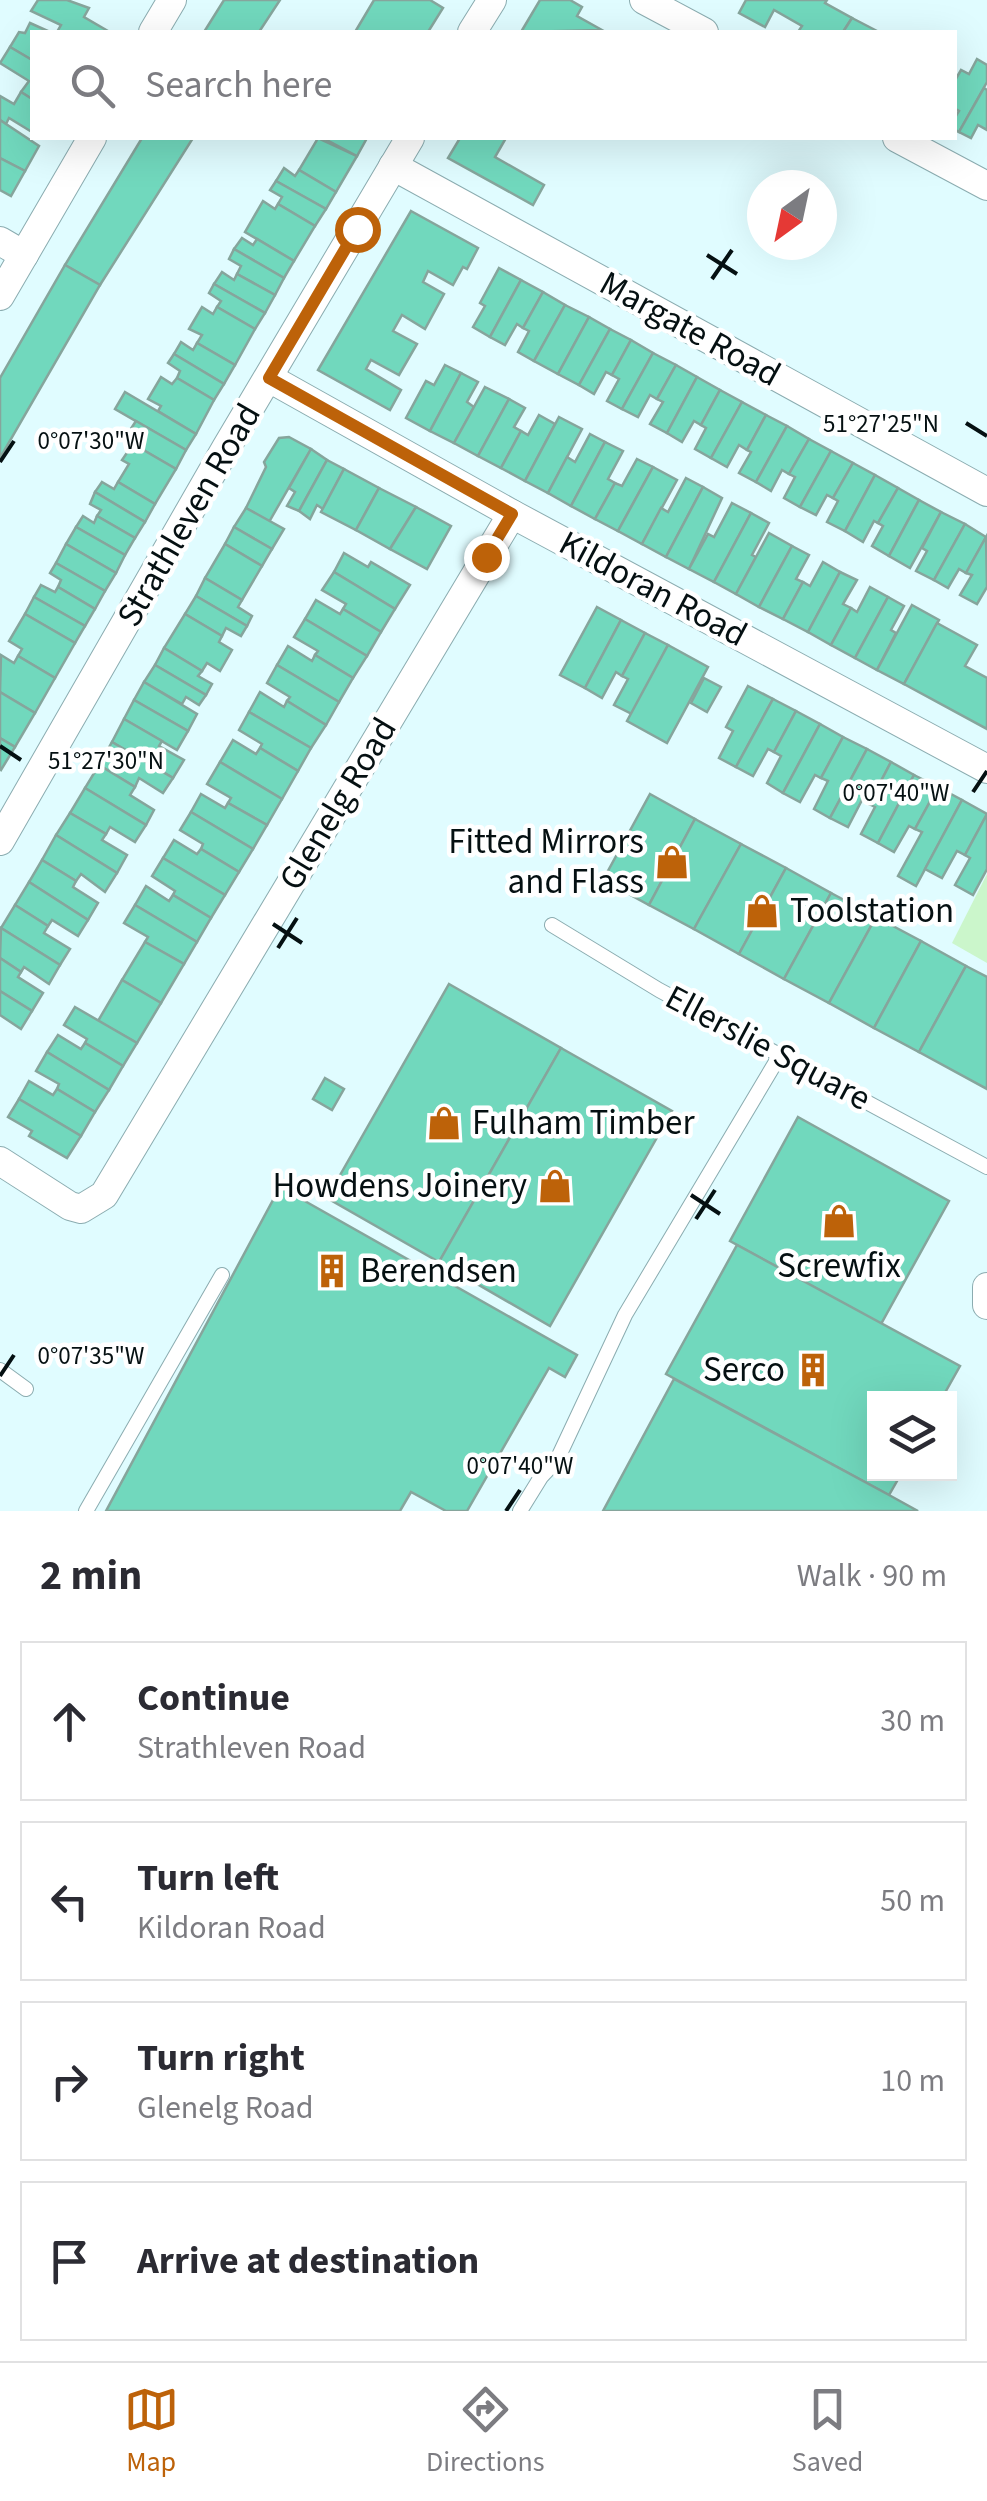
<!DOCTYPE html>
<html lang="en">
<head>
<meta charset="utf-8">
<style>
	:root { --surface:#fff; --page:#f7f7f7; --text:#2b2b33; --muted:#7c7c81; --line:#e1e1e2; --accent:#bd6209 }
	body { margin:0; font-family:"Source Sans 3",sans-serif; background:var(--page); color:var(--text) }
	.controls { position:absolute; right:30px; bottom:30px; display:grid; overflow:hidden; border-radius:0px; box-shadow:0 10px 40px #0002 }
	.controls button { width:90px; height:90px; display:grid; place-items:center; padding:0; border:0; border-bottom:2px solid var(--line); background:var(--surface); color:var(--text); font:50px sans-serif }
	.compass { position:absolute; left:747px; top:170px; width:90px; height:90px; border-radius:50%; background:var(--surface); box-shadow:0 10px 40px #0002; rotate:213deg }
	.stop { position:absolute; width:30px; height:30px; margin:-22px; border:8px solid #bd6209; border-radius:50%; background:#fff }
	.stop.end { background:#bd6209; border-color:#fff; box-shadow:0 2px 10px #0008 }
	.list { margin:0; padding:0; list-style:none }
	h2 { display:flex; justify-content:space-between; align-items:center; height:130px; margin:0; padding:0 40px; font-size:42px }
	h2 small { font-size:32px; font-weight:400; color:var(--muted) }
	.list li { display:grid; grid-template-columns:65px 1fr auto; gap:30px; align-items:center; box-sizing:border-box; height:160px; margin:0 20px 20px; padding:0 20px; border:2px solid var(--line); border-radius:0px }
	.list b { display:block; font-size:38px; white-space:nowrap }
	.list p { margin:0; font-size:32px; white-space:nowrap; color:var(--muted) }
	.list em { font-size:32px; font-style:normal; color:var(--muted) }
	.icon { flex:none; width:55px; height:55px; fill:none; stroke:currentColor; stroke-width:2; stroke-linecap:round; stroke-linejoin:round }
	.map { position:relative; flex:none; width:987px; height:1511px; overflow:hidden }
	.search { position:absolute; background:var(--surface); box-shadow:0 10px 40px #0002; left:30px; right:30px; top:30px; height:110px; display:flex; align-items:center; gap:25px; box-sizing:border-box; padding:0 35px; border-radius:0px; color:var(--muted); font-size:38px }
	.sheet { height:850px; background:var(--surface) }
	nav { display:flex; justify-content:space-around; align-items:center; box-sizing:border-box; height:140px; border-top:2px solid var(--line); background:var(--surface); font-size:28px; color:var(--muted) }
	nav a { display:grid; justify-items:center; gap:5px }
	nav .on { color:var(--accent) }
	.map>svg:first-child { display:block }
	.green { fill:#cbf6cb }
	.building { fill:#71d8bd; stroke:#86a59c; stroke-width:2.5 }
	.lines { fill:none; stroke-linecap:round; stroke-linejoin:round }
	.service-casing { stroke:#8bacb0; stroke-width:16 }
	.minor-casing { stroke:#8bacb0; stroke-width:30 }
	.service { stroke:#fff; stroke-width:14 }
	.minor { stroke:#fff; stroke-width:28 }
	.route { stroke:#bd6209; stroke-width:12 }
	.ticks { fill:none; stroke:#051012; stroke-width:4 }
	.labels { text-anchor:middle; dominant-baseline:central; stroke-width:9; stroke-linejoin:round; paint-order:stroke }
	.street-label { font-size:35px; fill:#051012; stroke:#fff }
	.poi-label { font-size:35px; fill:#051012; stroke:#fff; text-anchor:end }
	.ticks-label { font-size:25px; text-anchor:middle; fill:#051012; stroke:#fff; stroke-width:9; stroke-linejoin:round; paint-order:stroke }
</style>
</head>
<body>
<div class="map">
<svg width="987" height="1511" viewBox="0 0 987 1511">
	<rect width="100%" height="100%" fill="#e0fcff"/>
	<!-- green -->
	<polygon class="green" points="987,874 987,963 952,943"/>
	<!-- building -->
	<g class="building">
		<polygon points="38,0 67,0 89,8 84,17 108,31 57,32 61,25 31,11"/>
		<polygon points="224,0 280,0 259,32 204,32"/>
		<polygon points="374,0 430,0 443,8 428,32 355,32"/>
		<polygon points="540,0 570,0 582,7 577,16 602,30 521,32"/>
		<polygon points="746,0 827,0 825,3 852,18 843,32 798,32 802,26 774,10 765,27 739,13"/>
		<polygon points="852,18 879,32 843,32"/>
		<polygon points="30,23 50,32 32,32 32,60 10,47 19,32 25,33"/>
		<polygon points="10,47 32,60 32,99 21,92 29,81 0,63"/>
		<polygon points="977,59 987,65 987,82 959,132 954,129 954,119 959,111 954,108 954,82 961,70 969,74"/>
		<polygon points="984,88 987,90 987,130 978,125 971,138 959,132"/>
		<polygon points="21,92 32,99 32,132 9,118 6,124 0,120 0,96 14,104"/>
		<polygon points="0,120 39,146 25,171 0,158"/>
		<polygon points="142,138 193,138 100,285 65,265"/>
		<polygon points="318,138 357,156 336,192 299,170"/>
		<polygon points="323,138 367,138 357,156"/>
		<polygon points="460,138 506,138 495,157 544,185 533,205 448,158"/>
		<polygon points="0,158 25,171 11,196 0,190"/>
		<polygon points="284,168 295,176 299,170 336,192 326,209 276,181"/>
		<polygon points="276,181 326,209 315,226 278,204 282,197 270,190"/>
		<polygon points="263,201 275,209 278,204 315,226 294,261 245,232"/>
		<polygon points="411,211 478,248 467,269 463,267 453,285 428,271 423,282 444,294 425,329 402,315 393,331 417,344 399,375 371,360 366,369 401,390 390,410 318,370"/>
		<polygon points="242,238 253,245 257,239 294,261 284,278 234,249"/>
		<polygon points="234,249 284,278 275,295 237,274 241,266 229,259"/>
		<polygon points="65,265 100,285 0,458 0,378"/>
		<polygon points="499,268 521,280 490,337 473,327 485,306 480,303"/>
		<polygon points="222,272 234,280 237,274 275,295 265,313 214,284"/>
		<polygon points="521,280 543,292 523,328 517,324 505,345 490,337"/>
		<polygon points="214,284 265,313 255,329 217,307 221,301 209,293"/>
		<polygon points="543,292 565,305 534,361 518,352 529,331 523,328"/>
		<polygon points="565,305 589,317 558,374 534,361"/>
		<polygon points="202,307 213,314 217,307 255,329 235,365 197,343 202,335 189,329"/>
		<polygon points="589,317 610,329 579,385 558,374"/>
		<polygon points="610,329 631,340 612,375 606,372 594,394 579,385"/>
		<polygon points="631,340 653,353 622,409 607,401 619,379 612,375"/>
		<polygon points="181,342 193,350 197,343 235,365 224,384 174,354"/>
		<polygon points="653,353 676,365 657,399 650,395 638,417 622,409"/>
		<polygon points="174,354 224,384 214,400 177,378 180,371 168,363"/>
		<polygon points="445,365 461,373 430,431 406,418 426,381 434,385"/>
		<polygon points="676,365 697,377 667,433 650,424 663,402 657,399"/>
		<polygon points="461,373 478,382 467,402 474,407 454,443 430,431"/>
		<polygon points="161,377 172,384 177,378 214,400 196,434 158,411 161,406 148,399"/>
		<polygon points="697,377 720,390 701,425 694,421 682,442 667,433"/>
		<polygon points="485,387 509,399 478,456 454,443"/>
		<polygon points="720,390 742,402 711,458 695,449 706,428 701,425"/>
		<polygon points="125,392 196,434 186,450 115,409"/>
		<polygon points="509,399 525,408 514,427 521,431 501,468 478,456"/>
		<polygon points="742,402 766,415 747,450 739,445 727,467 711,458"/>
		<polygon points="539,415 555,424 525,481 501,468 521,431 528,435"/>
		<polygon points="766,415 787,426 756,482 739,473 751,452 747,450"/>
		<polygon points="559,417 582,429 548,493 525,481"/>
		<polygon points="136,421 186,450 176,469 133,444 136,438 128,433"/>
		<polygon points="787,426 809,439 789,474 782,470 771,491 756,482"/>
		<polygon points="590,434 605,442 571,506 548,493 567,457 575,462"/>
		<polygon points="289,437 311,449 269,522 246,508 266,467 264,462 279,438"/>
		<polygon points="809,439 831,451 800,507 784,498 795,477 789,474"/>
		<polygon points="605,442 623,451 608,479 615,483 595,519 571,506"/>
		<polygon points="133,444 176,469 155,504 118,482 129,464 122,460"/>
		<polygon points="311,449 327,460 299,511 287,506 295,492 289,488"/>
		<polygon points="831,451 853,463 833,498 827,495 816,515 800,507"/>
		<polygon points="637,459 653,467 618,531 595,519 615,483 622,486"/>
		<polygon points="327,460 344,469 323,509 317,505 310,519 299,511"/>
		<polygon points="853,463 875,475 845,531 827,522 838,501 833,498"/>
		<polygon points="653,467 677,480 642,544 618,531"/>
		<polygon points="344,469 379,488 356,530 321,512"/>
		<polygon points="875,475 898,488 878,523 874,521 863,542 845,531"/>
		<polygon points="686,478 703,487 666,557 642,544 661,508 668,512"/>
		<polygon points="102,482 114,489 118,482 155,504 145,522 95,492"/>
		<polygon points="703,487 722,498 689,569 666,557"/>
		<polygon points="379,488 416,507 390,549 356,530"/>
		<polygon points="898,488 919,500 889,556 872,546 883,526 878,523"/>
		<polygon points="95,492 145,522 135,538 97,516 101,510 90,504"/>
		<polygon points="919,500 941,512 910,568 889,556"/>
		<polygon points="732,503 751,513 714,582 689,569 708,534 714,537"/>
		<polygon points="416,507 451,526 427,569 390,549"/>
		<polygon points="246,508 284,529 272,549 234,527"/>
		<polygon points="941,512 965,524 934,580 916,571 927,551 922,548"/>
		<polygon points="751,513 769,523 752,555 756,557 736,594 714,582"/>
		<polygon points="83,516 94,523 97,516 135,538 125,555 76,527"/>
		<polygon points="965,524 986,537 966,573 959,569 948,588 934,580"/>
		<polygon points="76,527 125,555 116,573 66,544"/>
		<polygon points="234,527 272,549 262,566 225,544"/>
		<polygon points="769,533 792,546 759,607 736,594"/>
		<polygon points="986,537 987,587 977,604 960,595 972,575 966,573"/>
		<polygon points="66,544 116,573 105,591 56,563"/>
		<polygon points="225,544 262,566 242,600 205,578"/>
		<polygon points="792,546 809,555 796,579 803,582 783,619 759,607"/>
		<polygon points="344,553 368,567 371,562 410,585 395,609 334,572"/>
		<polygon points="823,562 840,572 808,632 783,619 803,582 810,586"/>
		<polygon points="56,563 105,591 95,609 58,587 61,580 50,573"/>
		<polygon points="334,572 395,609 381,632 343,609 346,604 322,590"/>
		<polygon points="840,572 857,580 843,604 851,608 831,645 808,632"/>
		<polygon points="205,578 242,600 238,607 252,616 247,626 196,596"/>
		<polygon points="41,585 55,592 58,587 95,609 85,626 34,597"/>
		<polygon points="870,587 888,597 855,658 831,645 851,608 857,612"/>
		<polygon points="196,596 247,626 241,636 226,628 222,636 185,614"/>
		<polygon points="34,597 85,626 75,643 25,614"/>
		<polygon points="888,597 904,606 891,630 896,633 877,670 855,658"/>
		<polygon points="316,600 340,614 343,609 381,632 367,656 305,619"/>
		<polygon points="912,605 939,620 904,684 877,670"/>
		<polygon points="597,607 621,620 585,688 560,675"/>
		<polygon points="25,614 75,643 55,678 18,656 22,649 9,641"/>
		<polygon points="185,614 222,636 219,642 232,650 220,671 207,663 202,671 164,648"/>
		<polygon points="305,619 367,656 353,678 315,655 318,651 294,637"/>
		<polygon points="621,620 645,633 622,676 616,672 602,698 585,688"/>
		<polygon points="937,623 977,645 965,666 987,678 987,729 904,684"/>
		<polygon points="645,633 668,645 632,714 614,705 628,679 622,676"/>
		<polygon points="668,645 708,667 667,743 627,721"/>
		<polygon points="288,646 312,661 315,655 353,678 339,702 277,665"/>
		<polygon points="164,648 202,671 198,676 212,684 206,695 155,665"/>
		<polygon points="1,655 14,663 18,656 55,678 35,713 0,692"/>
		<polygon points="155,665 206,695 199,705 186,697 182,704 144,682"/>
		<polygon points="277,665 339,702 326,725 287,701 290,697 267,683"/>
		<polygon points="704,678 721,687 707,712 691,703"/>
		<polygon points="144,682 197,714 188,731 134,700"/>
		<polygon points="748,686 773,699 736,767 719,758 733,731 726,727"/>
		<polygon points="0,692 35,713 15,747 0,738"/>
		<polygon points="260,692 284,707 287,701 326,725 311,748 249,712"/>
		<polygon points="773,699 796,711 774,752 768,749 753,776 736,767"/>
		<polygon points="134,700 188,731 177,750 124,719"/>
		<polygon points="796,711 820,724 783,793 767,783 781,756 774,752"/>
		<polygon points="249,712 311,748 298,771 260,748 262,744 239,730"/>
		<polygon points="124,719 162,741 159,746 184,760 173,778 112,742"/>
		<polygon points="820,724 843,737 821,778 815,775 800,802 783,793"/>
		<polygon points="843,737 867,749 830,818 814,809 828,781 821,778"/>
		<polygon points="0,738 15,747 1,770 0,769"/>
		<polygon points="233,740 256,754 260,748 298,771 282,799 220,762"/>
		<polygon points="112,742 173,778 163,793 139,778 135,787 99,765"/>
		<polygon points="867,749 891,762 869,804 862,800 848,827 830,818"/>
		<polygon points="220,762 282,799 267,825 228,803 231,798 207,784"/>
		<polygon points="891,762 914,775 878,843 861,834 875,807 869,804"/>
		<polygon points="99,765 135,787 130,795 154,810 146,825 85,788"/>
		<polygon points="914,775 938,787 915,829 909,826 894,852 878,843"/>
		<polygon points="938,787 962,800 916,886 898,876 922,832 915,829"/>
		<polygon points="85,788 146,825 135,842 110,827 106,834 70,813"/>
		<polygon points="201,794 225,808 228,803 267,825 253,849 191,812"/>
		<polygon points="650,794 695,819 649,905 603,880"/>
		<polygon points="962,800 987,814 965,855 957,851 942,878 925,869"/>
		<polygon points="191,812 253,849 239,872 201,849 203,844 180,830"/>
		<polygon points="70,813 106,834 102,840 127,855 117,873 56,835"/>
		<polygon points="987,814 987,869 973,895 955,885 970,858 965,855"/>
		<polygon points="695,819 741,844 694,929 649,905"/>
		<polygon points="56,835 117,873 105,892 81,874 76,881 42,860"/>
		<polygon points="174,840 197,854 201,849 239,872 225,895 163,858"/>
		<polygon points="741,844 786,868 739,954 694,929"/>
		<polygon points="163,858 225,895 211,918 173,895 175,891 152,876"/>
		<polygon points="42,860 76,881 73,887 98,903 88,920 29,882"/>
		<polygon points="786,868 831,893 784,979 739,954"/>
		<polygon points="29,882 88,920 78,936 52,920 48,926 15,905"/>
		<polygon points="146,886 169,901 173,895 211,918 197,942 135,905"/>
		<polygon points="831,893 876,917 829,1003 784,979"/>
		<polygon points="15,905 48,926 44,933 70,949 60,965 1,928"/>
		<polygon points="135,905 197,942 184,964 145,942 148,937 124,923"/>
		<polygon points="876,917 921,941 874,1028 829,1003"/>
		<polygon points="1,928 60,965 49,984 24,967 21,972 0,958"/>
		<polygon points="921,941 966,966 919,1052 874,1028"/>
		<polygon points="145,942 184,964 161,1003 122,980"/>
		<polygon points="0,958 21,972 18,977 43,993 32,1011 0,991"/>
		<polygon points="966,966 987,977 987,1089 919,1052"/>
		<polygon points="122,980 161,1003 137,1043 98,1021"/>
		<polygon points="449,984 561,1048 439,1262 327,1198"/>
		<polygon points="0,991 32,1011 21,1029 0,1015"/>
		<polygon points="75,1007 137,1043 123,1066 85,1043 87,1039 64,1025"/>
		<polygon points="58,1035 81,1049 85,1043 123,1066 109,1090 47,1052"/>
		<polygon points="561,1048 672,1111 550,1326 439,1262"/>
		<polygon points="47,1052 109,1090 95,1112 57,1089 59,1084 36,1071"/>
		<polygon points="325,1078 344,1089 332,1110 313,1099"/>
		<polygon points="29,1081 53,1095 57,1089 95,1112 81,1136 19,1099"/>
		<polygon points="19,1099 81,1136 67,1158 29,1136 32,1131 8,1117"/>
		<polygon points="798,1117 949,1201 881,1324 730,1241"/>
		<polygon points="280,1187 577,1355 565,1377 549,1368 467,1511 446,1511 411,1492 400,1511 106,1511"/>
		<polygon points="737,1245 960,1366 942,1398 874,1398 874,1474 901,1474 889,1495 666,1374"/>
		<polygon points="674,1379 889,1495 918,1511 603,1511"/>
	</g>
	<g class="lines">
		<!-- service casing -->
		<g class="service-casing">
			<g id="service">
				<polyline points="552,925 659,990 987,1167"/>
				<polyline points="0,1370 26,1389"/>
				<polyline points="86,1511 222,1275"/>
				<polyline points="520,1511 541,1477 557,1460 625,1315 780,1055"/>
			</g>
		</g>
		<!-- minor casing -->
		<g class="minor-casing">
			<g id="minor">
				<polyline points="644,0 704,32"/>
				<polyline points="153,32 172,0"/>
				<polyline points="472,32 492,0"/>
				<polyline points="897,138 987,186"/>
				<polyline points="393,166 987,492"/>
				<polyline points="0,241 24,255"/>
				<polyline points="0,296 92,138"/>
				<polyline points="269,378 512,514 987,769"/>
				<polyline points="0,841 226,448 410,138"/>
				<polyline points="0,1161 70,1206 81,1209 104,1195 512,514"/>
				<polyline points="987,1287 987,1305"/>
			</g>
		</g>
		<!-- service -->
		<use href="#service" class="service"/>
		<!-- minor -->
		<use href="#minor" class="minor"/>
	</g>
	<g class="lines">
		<!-- route -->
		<polyline class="route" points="357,229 269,378 512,514 486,557"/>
	</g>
	<!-- ticks -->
	<path class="ticks" d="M707 255 737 274M712 279 732 250M966 423 987 436M0 462 14 441M0 746 21 760M973 792 987 771M273 924 302 943M278 948 297 918M691 1195 720 1214M696 1219 715 1190M0 1376 14 1355M506 1511 520 1490"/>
	<!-- icons -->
	<defs>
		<g id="shop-bare" transform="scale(2.7)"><path d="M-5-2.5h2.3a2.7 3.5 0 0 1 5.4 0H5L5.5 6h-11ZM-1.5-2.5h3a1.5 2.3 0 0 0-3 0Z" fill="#bd6209" stroke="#fff" stroke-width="2.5" paint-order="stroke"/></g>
		<g id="building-bare" transform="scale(2.7)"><path d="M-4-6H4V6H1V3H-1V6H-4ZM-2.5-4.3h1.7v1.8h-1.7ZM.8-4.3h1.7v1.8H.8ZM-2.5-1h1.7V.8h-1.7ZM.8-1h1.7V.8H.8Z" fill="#bd6209" stroke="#fff" stroke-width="2.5" paint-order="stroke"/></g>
	</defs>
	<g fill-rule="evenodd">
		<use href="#shop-bare" x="672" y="862"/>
		<use href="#shop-bare" x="762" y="911"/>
		<use href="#shop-bare" x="444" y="1123"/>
		<use href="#shop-bare" x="555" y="1186"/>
		<use href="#shop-bare" x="839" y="1221"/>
		<use href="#building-bare" x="332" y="1271"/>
		<use href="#building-bare" x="813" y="1370"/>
	</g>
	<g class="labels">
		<!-- street labels -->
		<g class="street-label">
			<text transform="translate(690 329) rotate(29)">Margate Road</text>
			<text transform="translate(189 515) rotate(-60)">Strathleven Road</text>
			<text transform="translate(653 589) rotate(28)">Kildoran Road</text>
			<text transform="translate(338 804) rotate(-59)">Glenelg Road</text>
			<text transform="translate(768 1048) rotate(28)">Ellerslie Square</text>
		</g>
		<!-- poi labels -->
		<g class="poi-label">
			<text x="644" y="842">Fitted Mirrors<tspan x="644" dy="40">and Flass</tspan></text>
			<text x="790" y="911" text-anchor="start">Toolstation</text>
			<text x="472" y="1123" text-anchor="start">Fulham Timber</text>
			<text x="527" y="1186">Howdens Joinery</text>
			<text x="839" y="1266" text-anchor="middle">Screwfix</text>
			<text x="360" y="1271" text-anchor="start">Berendsen</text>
			<text x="785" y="1370">Serco</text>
		</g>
	</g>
	<g class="ticks-label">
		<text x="881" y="432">51°27'25"N</text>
		<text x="91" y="449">0°07'30"W</text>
		<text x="106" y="769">51°27'30"N</text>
		<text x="896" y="801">0°07'40"W</text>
		<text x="91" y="1364">0°07'35"W</text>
		<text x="520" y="1474">0°07'40"W</text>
	</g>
</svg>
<div class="controls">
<button><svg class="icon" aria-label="layers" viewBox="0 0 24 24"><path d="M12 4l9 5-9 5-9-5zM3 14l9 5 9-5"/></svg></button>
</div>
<svg class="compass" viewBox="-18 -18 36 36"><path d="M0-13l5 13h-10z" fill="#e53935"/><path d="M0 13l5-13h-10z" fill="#7c7c81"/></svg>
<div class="stop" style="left:357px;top:229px"></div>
<div class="stop end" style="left:486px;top:557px"></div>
<div class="search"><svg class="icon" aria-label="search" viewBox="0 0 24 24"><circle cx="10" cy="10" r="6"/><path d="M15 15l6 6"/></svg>Search here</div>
</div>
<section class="sheet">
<h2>2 min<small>Walk · 90 m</small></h2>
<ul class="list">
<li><svg class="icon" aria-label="ahead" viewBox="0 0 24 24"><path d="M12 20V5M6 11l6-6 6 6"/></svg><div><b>Continue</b><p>Strathleven Road</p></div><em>30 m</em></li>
<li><svg class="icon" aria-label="left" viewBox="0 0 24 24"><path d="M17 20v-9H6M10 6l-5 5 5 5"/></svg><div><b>Turn left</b><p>Kildoran Road</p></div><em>50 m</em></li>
<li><svg class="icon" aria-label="right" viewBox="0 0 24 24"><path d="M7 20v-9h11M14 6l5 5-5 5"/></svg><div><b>Turn right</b><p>Glenelg Road</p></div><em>10 m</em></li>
<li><svg class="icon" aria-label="arrive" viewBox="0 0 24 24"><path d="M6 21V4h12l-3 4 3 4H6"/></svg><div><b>Arrive at destination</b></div></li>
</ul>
</section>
<nav>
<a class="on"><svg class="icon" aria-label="map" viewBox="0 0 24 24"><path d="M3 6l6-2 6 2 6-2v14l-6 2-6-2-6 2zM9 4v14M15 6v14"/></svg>Map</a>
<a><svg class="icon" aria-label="directions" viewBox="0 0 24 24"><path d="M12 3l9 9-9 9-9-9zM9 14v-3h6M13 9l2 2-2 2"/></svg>Directions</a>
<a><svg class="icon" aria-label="saved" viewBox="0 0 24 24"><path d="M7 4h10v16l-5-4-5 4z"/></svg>Saved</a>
</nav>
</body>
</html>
